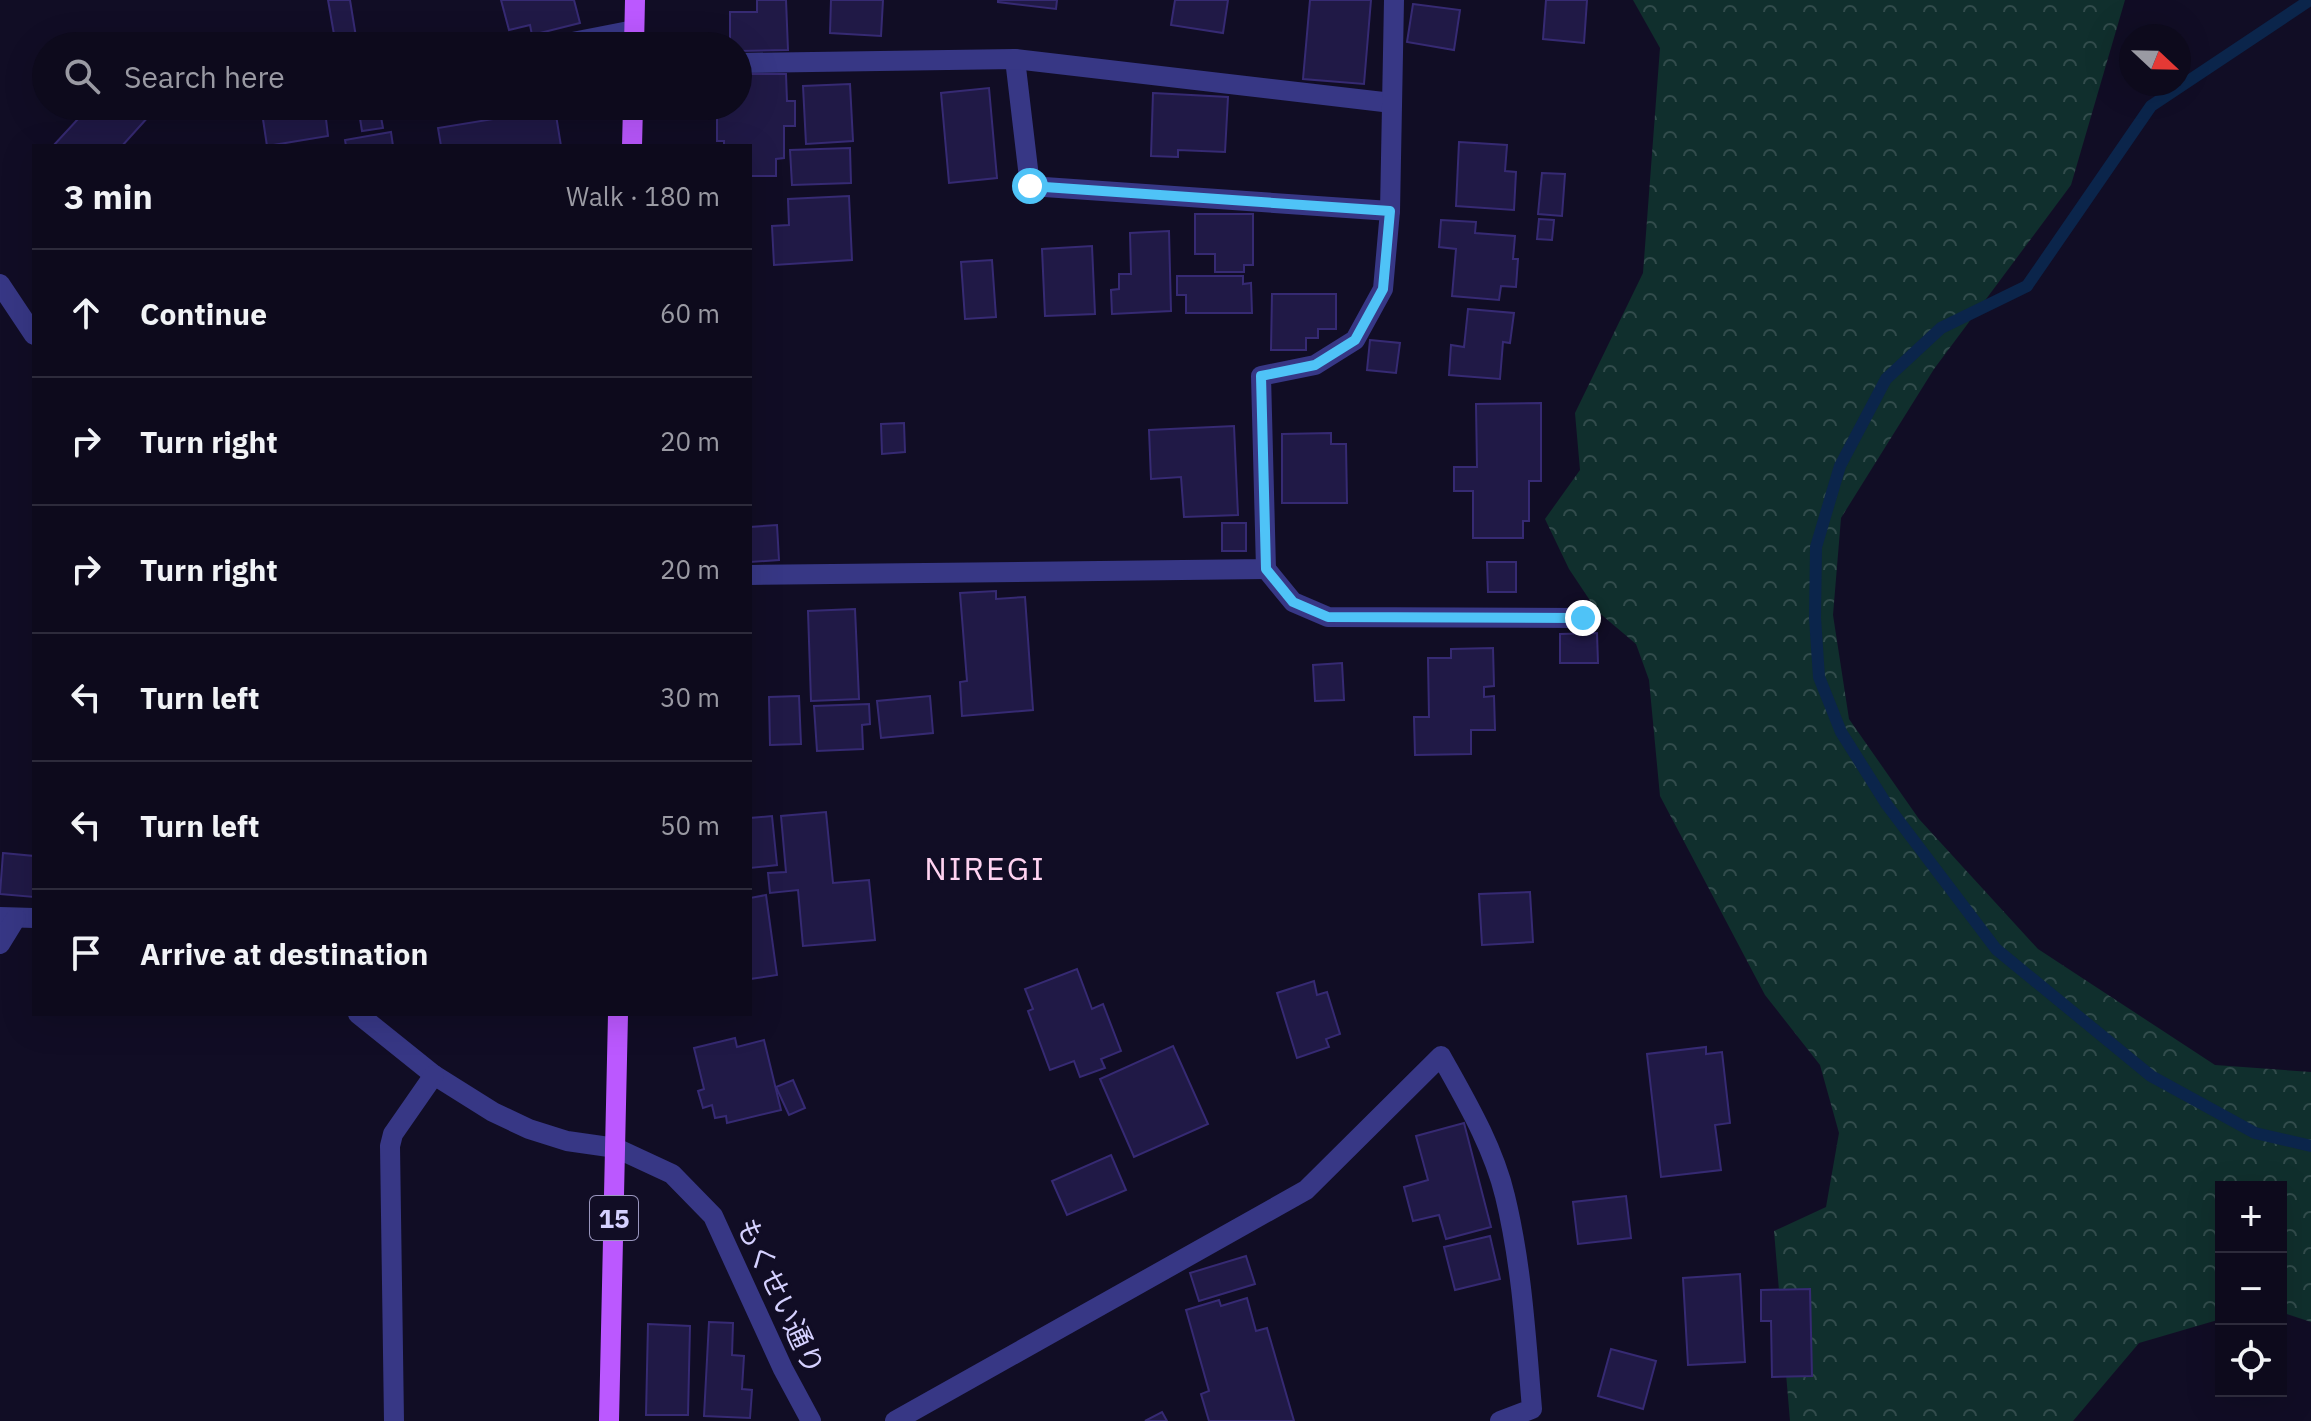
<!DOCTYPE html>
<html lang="en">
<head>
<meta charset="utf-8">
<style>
	:root { --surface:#0d0a1c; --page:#1b1829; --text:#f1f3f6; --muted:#9a9aa3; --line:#2d2b3b }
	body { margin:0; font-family:"IBM Plex Sans","Noto Sans JP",sans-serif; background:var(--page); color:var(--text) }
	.controls { position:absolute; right:24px; bottom:24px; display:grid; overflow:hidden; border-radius:0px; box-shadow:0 8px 32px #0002 }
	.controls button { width:72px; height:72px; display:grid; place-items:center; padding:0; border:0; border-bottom:2px solid var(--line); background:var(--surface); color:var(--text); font:40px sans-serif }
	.compass { position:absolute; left:2119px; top:24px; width:72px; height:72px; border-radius:50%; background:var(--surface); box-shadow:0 8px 32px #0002; rotate:112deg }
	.stop { position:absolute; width:24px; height:24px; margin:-18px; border:6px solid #4fc3f7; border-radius:50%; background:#fff }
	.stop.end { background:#4fc3f7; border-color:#fff; box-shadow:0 2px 8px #0008 }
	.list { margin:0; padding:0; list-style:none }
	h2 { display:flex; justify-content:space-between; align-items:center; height:104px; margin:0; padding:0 32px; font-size:34px }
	h2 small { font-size:26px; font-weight:400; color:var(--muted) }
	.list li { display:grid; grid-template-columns:52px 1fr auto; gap:24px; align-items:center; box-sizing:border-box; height:128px; padding:0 32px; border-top:2px solid var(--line) }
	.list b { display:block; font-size:30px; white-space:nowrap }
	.list em { font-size:26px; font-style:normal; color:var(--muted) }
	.icon { flex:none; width:44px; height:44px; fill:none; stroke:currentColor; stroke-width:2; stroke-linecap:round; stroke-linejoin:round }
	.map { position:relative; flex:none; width:2311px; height:1421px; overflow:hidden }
	.search { position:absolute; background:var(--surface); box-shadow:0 8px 32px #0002; left:32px; top:32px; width:720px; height:88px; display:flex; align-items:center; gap:20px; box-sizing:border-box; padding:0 28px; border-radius:44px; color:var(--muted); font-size:30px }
	.panel { position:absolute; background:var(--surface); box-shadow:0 8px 32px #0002; left:32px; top:144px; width:720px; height:872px; border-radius:0px }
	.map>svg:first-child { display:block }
	.forest { fill:url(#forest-crowns) }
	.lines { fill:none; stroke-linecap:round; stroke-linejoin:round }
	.stream { stroke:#0b254b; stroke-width:12 }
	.building { fill:#201946; stroke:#362a73; stroke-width:2 }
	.minor { stroke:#373785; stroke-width:20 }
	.major { stroke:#bb58ff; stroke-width:20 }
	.route { stroke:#4fc3f7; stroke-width:10 }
	.labels { text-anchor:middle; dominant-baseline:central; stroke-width:6; stroke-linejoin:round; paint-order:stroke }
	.shield { fill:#110d25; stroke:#9a96be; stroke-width:2 }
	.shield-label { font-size:26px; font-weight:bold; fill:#d5d1ff }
	.street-label { font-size:28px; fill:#d5d1ff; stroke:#110d25 }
	.quarter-label { font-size:32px; letter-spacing:2px; fill:#ffd3f1; stroke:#110d25 }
</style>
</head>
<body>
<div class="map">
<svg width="2311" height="1421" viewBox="0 0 2311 1421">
	<defs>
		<pattern id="forest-crowns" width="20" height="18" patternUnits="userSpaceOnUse" patternTransform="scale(2)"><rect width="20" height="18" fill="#102f2d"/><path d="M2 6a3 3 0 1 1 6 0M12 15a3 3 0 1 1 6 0" fill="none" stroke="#324c4c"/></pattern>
	</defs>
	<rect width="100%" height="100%" fill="#110d25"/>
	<!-- forest -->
	<polygon class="forest" points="1633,0 2125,0 2071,185 1934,369 1841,518 1833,615 1849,719 1919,819 2038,949 2215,1065 2311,1072 2311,1322 2281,1312 2281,1187 2221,1187 2221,1319 2139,1343 2073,1421 1790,1421 1774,1231 1826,1207 1839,1133 1820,1065 1765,995 1660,796 1649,680 1636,644 1597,611 1569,569 1545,519 1580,470 1575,413 1643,273 1660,48"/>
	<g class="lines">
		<!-- stream -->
		<polyline class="stream" points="2310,0 2151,106 2027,286 1941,328 1886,379 1840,466 1816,547 1815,618 1819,677 1841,732 1887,805 1996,949 2151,1076 2255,1133 2311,1146"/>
	</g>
	<!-- building -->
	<g class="building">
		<polygon points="328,0 350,0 356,37 335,40"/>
		<polygon points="501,0 574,0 580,23 532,35 530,25 509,30"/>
		<polygon points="757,0 786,0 788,50 738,51 738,46 730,46 730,12 757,12"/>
		<polygon points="831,0 883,0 881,36 830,33"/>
		<polygon points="998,0 1057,0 1056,9 998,2"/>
		<polygon points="1175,0 1228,0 1223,33 1171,25"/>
		<polygon points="1310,0 1371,0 1364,84 1303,79"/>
		<polygon points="1546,0 1587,0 1584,43 1543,39"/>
		<polygon points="1413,4 1460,10 1454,50 1407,42"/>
		<polygon points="738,74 786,74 787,101 795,101 795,126 784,126 784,158 776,159 776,176 750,176 750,146 724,146 724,141 717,141 717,106 738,106"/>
		<polygon points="850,84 853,141 806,144 803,86"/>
		<polygon points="989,88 997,178 949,183 941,93"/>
		<polygon points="1153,93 1228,97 1225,152 1178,150 1178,157 1151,156"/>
		<polygon points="90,106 138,106 149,116 122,146 53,146"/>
		<polygon points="261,106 331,106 333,117 326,119 328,136 267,146"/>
		<polygon points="358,106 379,106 383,128 362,131"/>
		<polygon points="555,109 561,146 441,146 438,128"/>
		<polygon points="391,132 393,146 346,146 345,140"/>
		<polygon points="1459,142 1507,145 1505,171 1516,172 1514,210 1456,206"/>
		<polygon points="850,148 851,183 792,185 790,150"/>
		<polygon points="1542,173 1565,174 1562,216 1538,214"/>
		<polygon points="849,196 852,260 774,265 772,226 789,225 788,199"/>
		<polygon points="1195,214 1253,214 1253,265 1244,265 1244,272 1215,272 1215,254 1195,254"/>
		<polygon points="1539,219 1554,220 1552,240 1537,239"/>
		<polygon points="1441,220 1476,222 1475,233 1515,236 1513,259 1518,259 1516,287 1501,286 1499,300 1452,296 1456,249 1439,247"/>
		<polygon points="1169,231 1171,311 1112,314 1111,290 1119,289 1119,274 1131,274 1130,233"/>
		<polygon points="1092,246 1095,314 1045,316 1042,249"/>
		<polygon points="992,260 996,317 965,319 961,262"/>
		<polygon points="1177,276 1243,276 1243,284 1251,283 1252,313 1186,313 1186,295 1177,295"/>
		<polygon points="1272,294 1336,294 1336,329 1318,329 1318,338 1306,338 1306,350 1271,350"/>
		<polygon points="1468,309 1514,313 1510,343 1503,342 1500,379 1449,375 1451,345 1464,347"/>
		<polygon points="1370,340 1400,343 1396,373 1367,370"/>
		<polygon points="1541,403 1541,481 1529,481 1529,521 1523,521 1523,538 1473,538 1473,491 1454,491 1454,467 1477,467 1476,404"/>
		<polygon points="904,423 905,452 882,454 881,424"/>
		<polygon points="1234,426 1238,515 1184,517 1181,477 1151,479 1149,430"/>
		<polygon points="1331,433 1331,444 1346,444 1347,503 1282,503 1282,434"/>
		<rect x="1222" y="523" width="24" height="28"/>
		<polygon points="777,525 779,560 750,562 750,527"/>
		<polygon points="1487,562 1516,562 1516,592 1488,592"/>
		<polygon points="996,591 996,599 1025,597 1033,710 962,716 960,682 967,681 960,593"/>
		<polygon points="855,609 859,699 811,701 808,611"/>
		<polygon points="1597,633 1598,663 1560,663 1560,634"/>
		<polygon points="1493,648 1494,686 1484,687 1484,697 1494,696 1495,730 1471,730 1471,754 1415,755 1414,717 1429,717 1428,658 1451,658 1451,649"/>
		<polygon points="1342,663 1344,700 1315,701 1313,665"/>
		<polygon points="799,696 801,744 770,745 769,697"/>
		<polygon points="930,696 933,733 881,738 877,701"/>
		<polygon points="869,704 870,724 862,725 863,749 817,751 814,706"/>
		<polygon points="826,812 833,883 869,880 875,940 803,946 798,890 770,893 768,873 786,872 781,816"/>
		<polygon points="772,816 777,865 750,868 750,818"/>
		<polygon points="3,853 34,856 34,897 0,894"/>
		<polygon points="1530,892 1533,942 1482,945 1479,894"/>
		<polygon points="766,895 777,975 750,979 750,898"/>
		<polygon points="1077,969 1092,1009 1103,1004 1121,1051 1101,1059 1105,1068 1080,1077 1074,1061 1050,1070 1028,1011 1033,1009 1025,989"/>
		<polygon points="1314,981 1317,995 1327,992 1340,1034 1326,1039 1329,1047 1297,1058 1277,993"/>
		<polygon points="735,1038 737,1047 764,1040 781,1110 727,1123 726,1116 715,1118 712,1105 703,1108 698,1091 704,1089 694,1048"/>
		<polygon points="1173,1046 1208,1124 1134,1157 1100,1079"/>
		<polygon points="1706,1047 1706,1054 1722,1052 1730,1123 1715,1125 1721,1170 1661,1177 1647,1054"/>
		<polygon points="793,1080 805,1108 789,1115 776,1087"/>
		<polygon points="1464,1123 1491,1227 1446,1239 1439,1215 1413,1221 1404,1187 1428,1180 1416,1136"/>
		<polygon points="1111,1155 1126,1190 1067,1215 1052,1181"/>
		<polygon points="1626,1196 1631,1238 1578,1244 1573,1202"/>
		<polygon points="1490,1236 1500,1279 1455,1290 1444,1247"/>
		<polygon points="1246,1256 1255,1284 1199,1301 1190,1273"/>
		<polygon points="1740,1274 1745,1362 1688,1365 1683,1278"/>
		<polygon points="1810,1289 1812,1376 1772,1377 1771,1321 1761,1321 1761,1290"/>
		<polygon points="1247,1298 1256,1331 1267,1328 1294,1421 1209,1421 1201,1394 1209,1391 1186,1310 1219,1300 1221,1306"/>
		<polygon points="709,1322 733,1323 732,1355 744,1356 742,1389 752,1390 750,1418 704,1416"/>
		<polygon points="648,1324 690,1326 688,1415 646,1415"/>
		<polygon points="1611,1349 1656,1361 1643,1409 1598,1396"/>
		<polygon points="1162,1412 1167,1421 1145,1421"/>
	</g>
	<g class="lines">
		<!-- minor -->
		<g class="minor">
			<polyline points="552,46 634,30"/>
			<polyline points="1015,59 1030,186 1390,211"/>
			<polyline points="738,63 1015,59 1392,103"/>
			<polyline points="0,284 34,335"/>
			<polyline points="1266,569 1293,602 1328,617 1583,618"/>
			<polyline points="750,575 1266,569 1261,376 1315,365 1355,340 1383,289 1390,211 1394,0"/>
			<polyline points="0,917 34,918"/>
			<polyline points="0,944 16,918"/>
			<polyline points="358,1014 434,1075 493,1112 529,1129 567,1141 616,1148 672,1174 713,1216 783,1369 811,1421"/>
			<polyline points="394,1421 390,1146 393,1134 434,1075"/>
			<path d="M895 1421 1306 1190 1441 1056C1466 1101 1493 1146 1505 1196 1522 1266 1526 1338 1532 1409L1500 1421"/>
		</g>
		<!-- major -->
		<g class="major">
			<polyline points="634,46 635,0"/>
			<polyline points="632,146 633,106"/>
			<polyline points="609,1421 618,1014"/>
		</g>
	</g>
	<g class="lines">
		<!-- route -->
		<polyline class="route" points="1030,186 1390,211 1383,289 1355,340 1315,365 1261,376 1266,569 1293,602 1328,617 1583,618"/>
	</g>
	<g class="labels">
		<!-- shield labels -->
		<rect class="shield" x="590" y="1196" width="48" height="44" rx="6"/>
		<g class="shield-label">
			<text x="614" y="1218">15</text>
		</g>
		<!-- street labels -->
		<g class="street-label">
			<text transform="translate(781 1296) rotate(65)">もくせい通り</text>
		</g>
		<!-- quarter labels -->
		<g class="quarter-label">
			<text x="985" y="868">NIREGI</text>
		</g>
	</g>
</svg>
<div class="controls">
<button>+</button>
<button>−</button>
<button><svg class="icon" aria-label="locate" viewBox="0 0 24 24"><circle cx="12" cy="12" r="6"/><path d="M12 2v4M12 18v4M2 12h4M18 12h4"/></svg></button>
</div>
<svg class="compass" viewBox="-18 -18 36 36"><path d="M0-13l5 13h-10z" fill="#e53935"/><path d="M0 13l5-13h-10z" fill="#9a9aa3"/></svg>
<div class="stop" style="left:1030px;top:186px"></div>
<div class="stop end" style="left:1583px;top:618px"></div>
<div class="search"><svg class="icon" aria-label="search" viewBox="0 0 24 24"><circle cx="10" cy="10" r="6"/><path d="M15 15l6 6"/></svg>Search here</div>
<section class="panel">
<h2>3 min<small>Walk · 180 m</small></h2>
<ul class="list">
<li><svg class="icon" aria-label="ahead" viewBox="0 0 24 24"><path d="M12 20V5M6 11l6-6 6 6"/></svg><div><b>Continue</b></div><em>60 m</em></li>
<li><svg class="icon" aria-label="right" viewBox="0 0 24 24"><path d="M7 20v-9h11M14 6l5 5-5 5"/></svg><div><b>Turn right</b></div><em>20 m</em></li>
<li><svg class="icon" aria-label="right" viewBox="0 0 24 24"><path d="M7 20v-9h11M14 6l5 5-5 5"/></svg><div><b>Turn right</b></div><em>20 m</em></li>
<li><svg class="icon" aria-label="left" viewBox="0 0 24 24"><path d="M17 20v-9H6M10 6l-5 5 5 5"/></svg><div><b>Turn left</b></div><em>30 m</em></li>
<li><svg class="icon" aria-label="left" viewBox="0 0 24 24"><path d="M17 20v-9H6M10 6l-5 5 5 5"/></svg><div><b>Turn left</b></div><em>50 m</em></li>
<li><svg class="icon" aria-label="arrive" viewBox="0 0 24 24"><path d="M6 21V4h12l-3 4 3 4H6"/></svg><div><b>Arrive at destination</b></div></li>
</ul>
</section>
</div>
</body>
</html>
